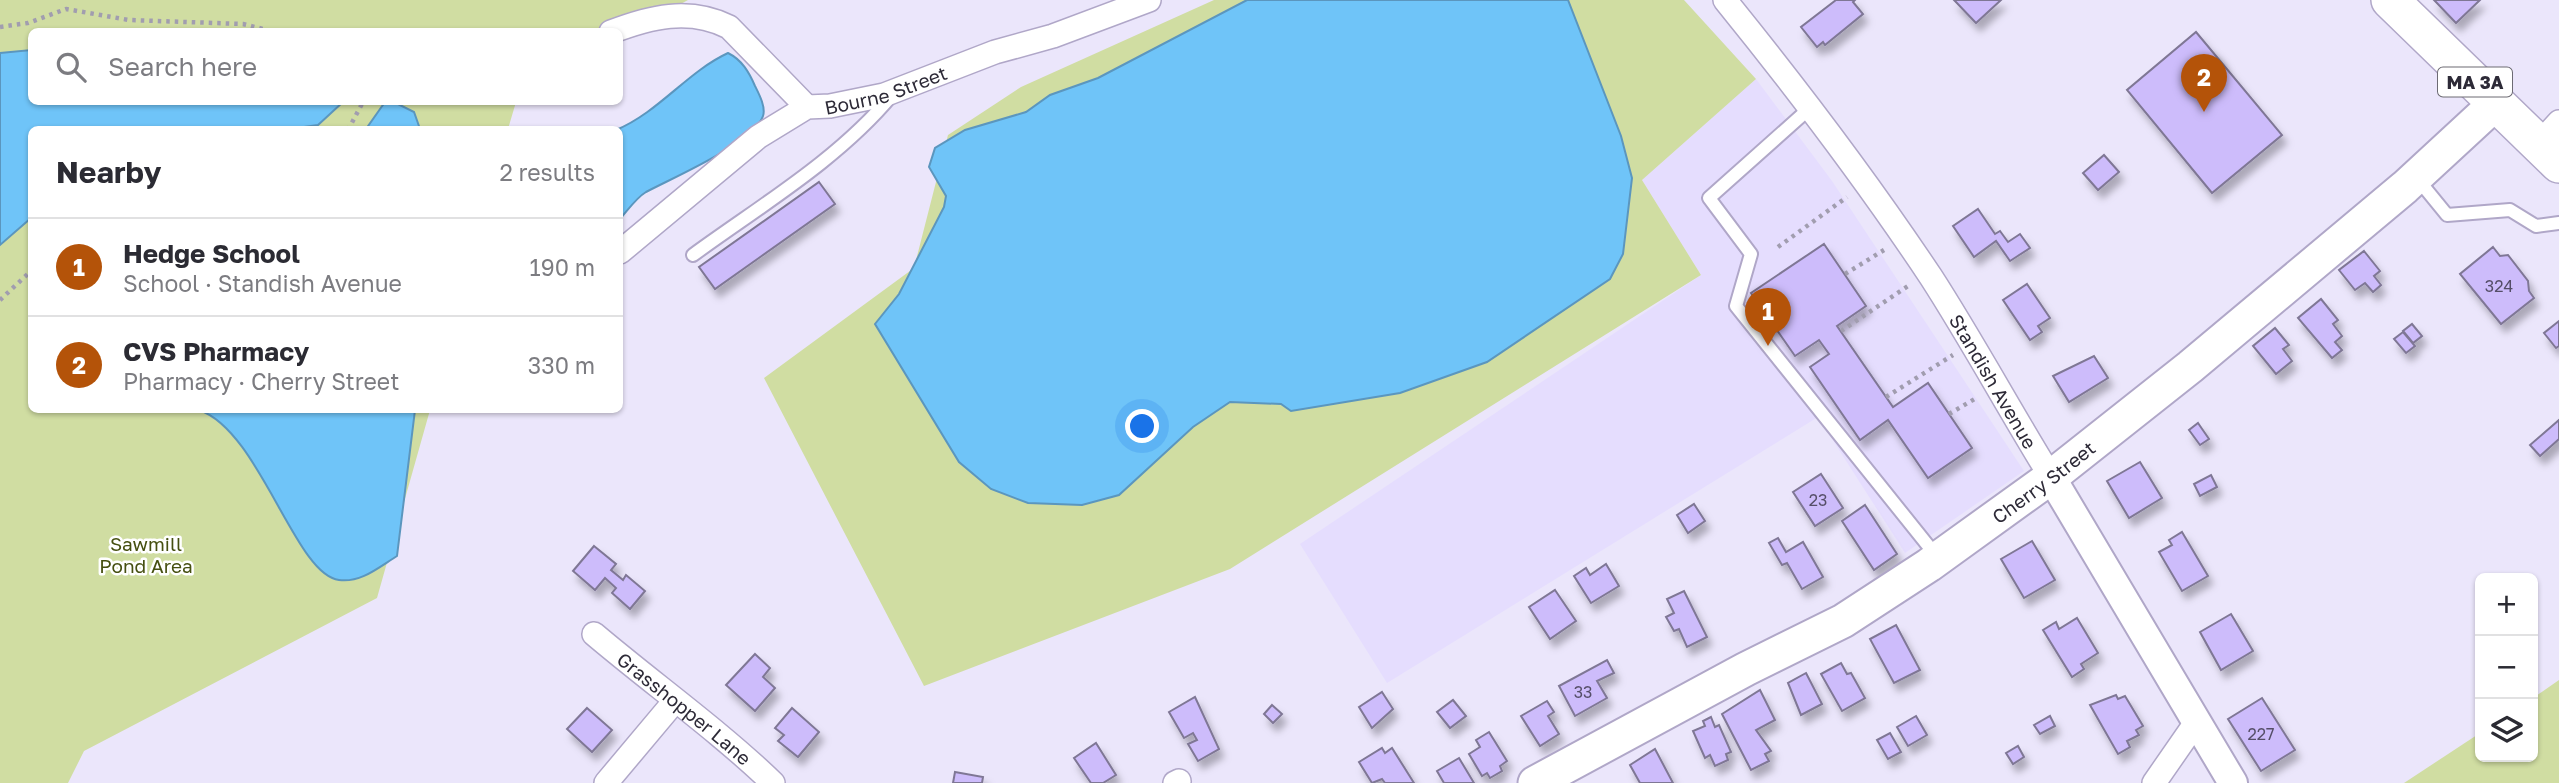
<!DOCTYPE html>
<html lang="en">
<head>
<meta charset="utf-8">
<style>
	:root { --surface:#fff; --page:#f7f7f7; --text:#2b2b33; --muted:#7c7c81; --line:#e1e1e2; --accent:#b45309 }
	body { margin:0; font-family:"Golos Text",sans-serif; background:var(--page); color:var(--text) }
	.controls { position:absolute; right:21px; bottom:21px; display:grid; overflow:hidden; border-radius:10px; box-shadow:0 2px 5px #0004 }
	.controls button { width:63px; height:63px; display:grid; place-items:center; padding:0; border:0; border-bottom:2px solid var(--line); background:var(--surface); color:var(--text); font:35px sans-serif }
	.you { position:absolute; left:1143px; top:427px; width:24px; height:24px; margin:-18px; border:5px solid #fff; border-radius:50%; background:#1a73e8; box-shadow:0 0 0 10px #1a73e833 }
	.badge { display:grid; place-items:center; width:46px; height:46px; border-radius:50%; background:var(--accent); color:#fff; font-size:23px; font-weight:700 }
	.pin { position:absolute; translate:-50% -58px; filter:drop-shadow(0 2px 4px #0008) }
	.pin::after { content:''; position:absolute; top:37px; width:24px; height:21px; background:inherit; clip-path:polygon(0 0,100% 0,50% 100%) }
	.list { margin:0; padding:0; list-style:none }
	h2 { display:flex; justify-content:space-between; align-items:center; height:91px; margin:0; padding:0 28px; font-size:30px }
	h2 small { font-size:23px; font-weight:400; color:var(--muted) }
	.list li { display:grid; grid-template-columns:46px 1fr auto; gap:21px; align-items:center; box-sizing:border-box; height:98px; padding:0 28px; border-top:2px solid var(--line) }
	.list b { display:block; font-size:26px; white-space:nowrap }
	.list p { margin:0; font-size:23px; white-space:nowrap; color:var(--muted) }
	.list em { font-size:23px; font-style:normal; color:var(--muted) }
	.icon { flex:none; width:38px; height:38px; fill:none; stroke:currentColor; stroke-width:2; stroke-linecap:round; stroke-linejoin:round }
	.map { position:relative; flex:none; width:2559px; height:783px; overflow:hidden }
	.search { position:absolute; background:var(--surface); box-shadow:0 2px 5px #0004; left:28px; top:28px; width:595px; height:77px; display:flex; align-items:center; gap:18px; box-sizing:border-box; padding:0 24px; border-radius:10px; color:var(--muted); font-size:26px }
	.panel { position:absolute; background:var(--surface); box-shadow:0 2px 5px #0004; left:28px; top:126px; width:595px; height:287px; border-radius:10px }
	.map>svg:first-child { display:block }
	.built { fill:#e5ddfe }
	.green { fill:#d0dda2 }
	.water { fill:#6fc4f8; stroke:#5b96be; stroke-width:2 }
	.building { fill:#cdbcfb; stroke:#7f7795; stroke-width:2; filter:url(#shadow) }
	.lines { fill:none; stroke-linecap:round; stroke-linejoin:round }
	.service-casing { stroke:#b0a7c8; stroke-width:16 }
	.minor-casing { stroke:#b0a7c8; stroke-width:26 }
	.tertiary-casing { stroke:#b0a7c8; stroke-width:32 }
	.secondary-casing { stroke:#b0a7c8; stroke-width:37 }
	.primary-casing { stroke:#b0a7c8; stroke-width:40 }
	.path { stroke:#a19daf; stroke-width:4.5; stroke-dasharray:3.5 5; stroke-linecap:butt }
	.service { stroke:#fff; stroke-width:12 }
	.minor { stroke:#fff; stroke-width:23 }
	.tertiary { stroke:#fff; stroke-width:28 }
	.secondary { stroke:#fff; stroke-width:33 }
	.primary { stroke:#fff; stroke-width:37 }
	.labels { text-anchor:middle; dominant-baseline:central; stroke-width:5; stroke-linejoin:round; paint-order:stroke }
	.number-label { font-size:16px; fill:#554e68 }
	.shield { fill:#fff; stroke:#6c6a73; stroke-width:2 }
	.shield-label { font-size:18px; font-weight:bold; fill:#2d2a37 }
	.street-label { font-size:19px; fill:#2d2a37; stroke:#fff }
	.park-label { font-size:19px; fill:#454f10; stroke:#fff }
</style>
</head>
<body>
<div class="map">
<svg width="2559" height="783" viewBox="0 0 2559 783">
	<defs>
		<filter id="shadow"><feDropShadow dx="4.5" dy="8" stdDeviation="3.5" flood-color="#0004"/></filter>
	</defs>
	<rect width="100%" height="100%" fill="#ebe6fb"/>
	<!-- built -->
	<polygon class="built" points="1756,79 1832,181 2024,471 1905,553 1818,417 1387,683 1300,544 1701,275 1642,180"/>
	<!-- green -->
	<g class="green">
		<polygon points="0,0 688,0 620,37 620,32 32,32 32,102 516,102 508,129 32,130 32,410 430,410 377,598 84,751 68,783 0,783"/>
		<polygon points="1214,0 1684,0 1756,79 1642,180 1701,275 1230,569 924,686 764,378 914,268 948,135 1021,87"/>
		<polygon points="2559,680 2559,783 2404,783 2480,733 2480,757 2533,757 2533,698"/>
	</g>
	<!-- water -->
	<g class="water">
		<polygon points="1247,0 1568,0 1621,136 1632,178 1623,254 1610,279 1487,362 1400,393 1291,411 1281,404 1230,402 1193,427 1119,495 1082,505 1028,503 991,489 959,462 875,324 899,294 944,207 946,196 929,167 935,148 965,130 1026,112 1050,95 1098,78"/>
		<polygon points="31,50 32,102 343,102 318,125 290,129 32,130 31,218 0,245 0,53"/>
		<path d="M728 53C742 60 749 72 755 86 759 94 766 107 763 116 754 143 672 178 646 192 636 198 628 210 620 219V130H616C659 112 687 72 728 53Z"/>
		<polygon points="385,102 394,102 414,112 420,129 366,129"/>
		<path d="M199 410H415L397 556C379 567 361 583 339 580 295 575 260 431 199 410Z"/>
	</g>
	<!-- building -->
	<g class="building">
		<polygon points="1836,0 1855,0 1853,2 1863,14 1825,45 1823,42 1817,47 1801,27"/>
		<polygon points="1954,0 2001,0 1976,23"/>
		<polygon points="2434,0 2480,0 2456,23"/>
		<polygon points="2196,32 2282,135 2212,193 2127,90"/>
		<polygon points="2104,155 2119,172 2098,190 2083,173"/>
		<polygon points="819,182 835,204 715,289 699,267"/>
		<polygon points="1978,209 1995,234 2000,231 2008,242 2020,234 2030,248 2010,261 1996,241 1974,257 1953,226"/>
		<polygon points="1824,244 1866,306 1837,326 1893,407 1928,383 1972,448 1928,478 1888,420 1860,440 1810,367 1829,354 1819,340 1795,356 1751,293"/>
		<polygon points="2493,247 2500,256 2508,255 2528,281 2529,291 2534,298 2501,324 2460,274"/>
		<polygon points="2364,251 2380,271 2374,276 2381,285 2373,292 2365,283 2355,290 2339,270"/>
		<polygon points="2027,284 2050,318 2038,326 2042,332 2030,340 2003,300"/>
		<polygon points="2321,299 2338,320 2333,324 2342,336 2335,342 2342,350 2332,358 2298,318"/>
		<polygon points="2559,321 2559,346 2556,348 2544,333"/>
		<polygon points="2412,324 2422,336 2413,343 2403,331"/>
		<polygon points="2275,328 2289,345 2283,349 2292,361 2276,374 2253,346"/>
		<polygon points="2403,332 2415,346 2406,353 2394,339"/>
		<polygon points="2094,356 2108,378 2069,402 2053,376"/>
		<polygon points="2559,420 2559,439 2540,456 2530,445"/>
		<polygon points="2198,423 2209,439 2200,445 2189,430"/>
		<polygon points="2140,462 2162,498 2129,518 2107,481"/>
		<polygon points="1821,474 1843,508 1815,526 1793,492"/>
		<polygon points="2211,475 2217,487 2200,496 2194,484"/>
		<polygon points="1694,504 1705,521 1688,533 1677,515"/>
		<polygon points="1865,505 1897,554 1874,570 1842,521"/>
		<polygon points="2182,532 2208,576 2182,591 2159,552 2172,545 2169,540"/>
		<polygon points="1778,538 1786,552 1803,542 1823,577 1802,589 1787,563 1782,565 1769,543"/>
		<polygon points="2032,541 2055,580 2024,598 2001,559"/>
		<polygon points="594,546 616,564 611,570 623,580 626,575 645,591 630,609 612,593 616,588 605,578 595,590 573,571"/>
		<polygon points="1606,564 1619,586 1591,603 1574,576 1586,568 1590,575"/>
		<polygon points="1555,590 1576,621 1550,639 1529,607"/>
		<polygon points="1684,591 1707,637 1687,647 1679,629 1674,631 1666,617 1674,613 1667,599"/>
		<polygon points="2231,614 2253,651 2221,670 2200,632"/>
		<polygon points="2077,618 2098,653 2081,664 2084,669 2072,677 2043,630 2056,622 2059,629"/>
		<polygon points="1896,625 1920,670 1894,683 1870,639"/>
		<polygon points="755,654 770,668 763,677 775,688 755,711 726,685"/>
		<polygon points="1607,660 1614,673 1597,681 1607,698 1575,716 1559,686"/>
		<polygon points="1841,663 1847,674 1851,673 1865,698 1842,711 1821,674"/>
		<polygon points="1806,673 1822,704 1801,715 1788,683"/>
		<polygon points="1760,690 1775,720 1756,730 1771,751 1765,754 1769,761 1751,770 1722,714"/>
		<polygon points="1382,692 1393,709 1372,728 1359,707"/>
		<polygon points="2116,695 2118,699 2125,696 2143,726 2136,730 2139,735 2127,741 2130,747 2118,754 2090,705"/>
		<polygon points="1195,697 1219,749 1198,761 1188,744 1197,740 1193,733 1184,738 1169,712"/>
		<polygon points="2262,698 2295,750 2261,771 2228,719"/>
		<polygon points="1453,700 1466,716 1450,728 1437,712"/>
		<polygon points="1547,701 1554,712 1548,716 1559,734 1540,746 1521,716"/>
		<polygon points="1272,705 1282,714 1273,723 1264,714"/>
		<polygon points="587,708 612,730 592,752 567,729"/>
		<polygon points="792,708 819,732 798,757 778,741 784,735 775,728"/>
		<polygon points="1916,716 1927,735 1908,746 1897,727"/>
		<polygon points="2050,716 2055,726 2040,734 2034,725"/>
		<polygon points="1711,717 1715,727 1719,725 1731,752 1726,754 1728,760 1715,766 1710,755 1705,758 1693,731 1705,726 1703,721"/>
		<polygon points="1489,732 1507,761 1500,766 1502,771 1490,778 1487,773 1482,776 1469,754 1480,747 1476,740"/>
		<polygon points="1890,733 1901,752 1888,759 1877,740"/>
		<polygon points="1096,743 1116,775 1103,783 1091,783 1074,758"/>
		<polygon points="2018,746 2024,757 2013,764 2006,753"/>
		<polygon points="1382,748 1385,753 1392,748 1414,783 1385,783 1382,779 1372,783 1359,762"/>
		<polygon points="1655,749 1673,783 1640,783 1630,765"/>
		<polygon points="1459,758 1474,783 1444,783 1437,771"/>
		<polygon points="955,772 983,777 982,783 953,783"/>
	</g>
	<g class="lines">
		<!-- service casing -->
		<g class="service-casing">
			<g id="service">
				<polyline points="1811,107 1709,198 1751,254 1736,306 1938,558"/>
				<polyline points="2416,177 2447,215 2510,210 2536,226 2559,223"/>
				<path d="M693 255C760 206 838 160 892 95"/>
			</g>
		</g>
		<!-- minor casing -->
		<g class="minor-casing">
			<g id="minor">
				<path id="s1" d="M1725 0C1798 90 1867 181 1931 277 1973 342 2010 411 2051 477"/>
				<path d="M611 32C650 17 689 7 729 27L807 107"/>
				<polyline points="2539,144 2559,122"/>
				<path id="s2" d="M620 252 758 137 807 107 830 106 884 95 995 52 1053 36 1149 0"/>
				<path id="s3" d="M594 634C653 684 718 730 773 783"/>
				<polyline points="606,783 674,702"/>
				<polyline points="1175,783 1179,781"/>
				<polyline points="2154,783 2197,721"/>
			</g>
		</g>
		<!-- tertiary casing -->
		<g class="tertiary-casing">
			<polyline id="tertiary" points="2051,477 2233,783"/>
		</g>
		<!-- secondary casing -->
		<g class="secondary-casing">
			<g id="secondary">
				<path id="s4" d="M1535 783 1746 669 1843 621 1929 565 2051 477 2190 367 2405 187 2496 103"/>
			</g>
		</g>
		<!-- primary casing -->
		<g class="primary-casing">
			<polyline id="primary" points="2390,0 2559,164"/>
		</g>
		<!-- path -->
		<g class="path">
			<polyline points="0,27 28,23 66,9 129,20 243,24 275,32"/>
			<polyline points="348,130 363,102"/>
			<polyline points="1778,247 1847,197"/>
			<polyline points="1845,274 1884,250"/>
			<polyline points="0,300 32,270"/>
			<polyline points="1841,331 1908,286"/>
			<polyline points="1886,397 1953,355"/>
			<polyline points="1949,414 1978,397"/>
		</g>
		<!-- service -->
		<use href="#service" class="service"/>
		<!-- minor -->
		<use href="#minor" class="minor"/>
		<!-- tertiary -->
		<use href="#tertiary" class="tertiary"/>
		<!-- secondary -->
		<use href="#secondary" class="secondary"/>
		<!-- primary -->
		<use href="#primary" class="primary"/>
	</g>
	<g class="labels">
		<!-- number labels -->
		<g class="number-label">
			<text x="2499" y="286">324</text>
			<text x="1818" y="500">23</text>
			<text x="1583" y="692">33</text>
			<text x="2261" y="734">227</text>
		</g>
		<!-- shield labels -->
		<rect class="shield" x="2438" y="67.5" width="74" height="29" rx="5"/>
		<g class="shield-label">
			<text x="2475" y="82">MA 3A</text>
		</g>
		<!-- street labels -->
		<g class="street-label">
			<text stroke="none"><textPath href="#s2" startOffset="318">Bourne Street</textPath></text>
			<text stroke="none"><textPath href="#s1" startOffset="467">Standish Avenue</textPath></text>
			<text stroke="none"><textPath href="#s4" startOffset="592">Cherry Street</textPath></text>
			<text stroke="none"><textPath href="#s3" startOffset="117">Grasshopper Lane</textPath></text>
		</g>
		<!-- park labels -->
		<g class="park-label">
			<text x="146" y="543">Sawmill<tspan x="146" dy="22">Pond Area</tspan></text>
		</g>
	</g>
</svg>
<div class="controls">
<button>+</button>
<button>−</button>
<button><svg class="icon" aria-label="layers" viewBox="0 0 24 24"><path d="M12 4l9 5-9 5-9-5zM3 14l9 5 9-5"/></svg></button>
</div>
<div class="you"></div>
<div class="pin badge" style="left:1768px;top:346px">1</div>
<div class="pin badge" style="left:2204px;top:112px">2</div>
<div class="search"><svg class="icon" aria-label="search" viewBox="0 0 24 24"><circle cx="10" cy="10" r="6"/><path d="M15 15l6 6"/></svg>Search here</div>
<section class="panel">
<h2>Nearby<small>2 results</small></h2>
<ul class="list">
<li><span class="badge">1</span><div><b>Hedge School</b><p>School · Standish Avenue</p></div><em>190 m</em></li>
<li><span class="badge">2</span><div><b>CVS Pharmacy</b><p>Pharmacy · Cherry Street</p></div><em>330 m</em></li>
</ul>
</section>
</div>
</body>
</html>
